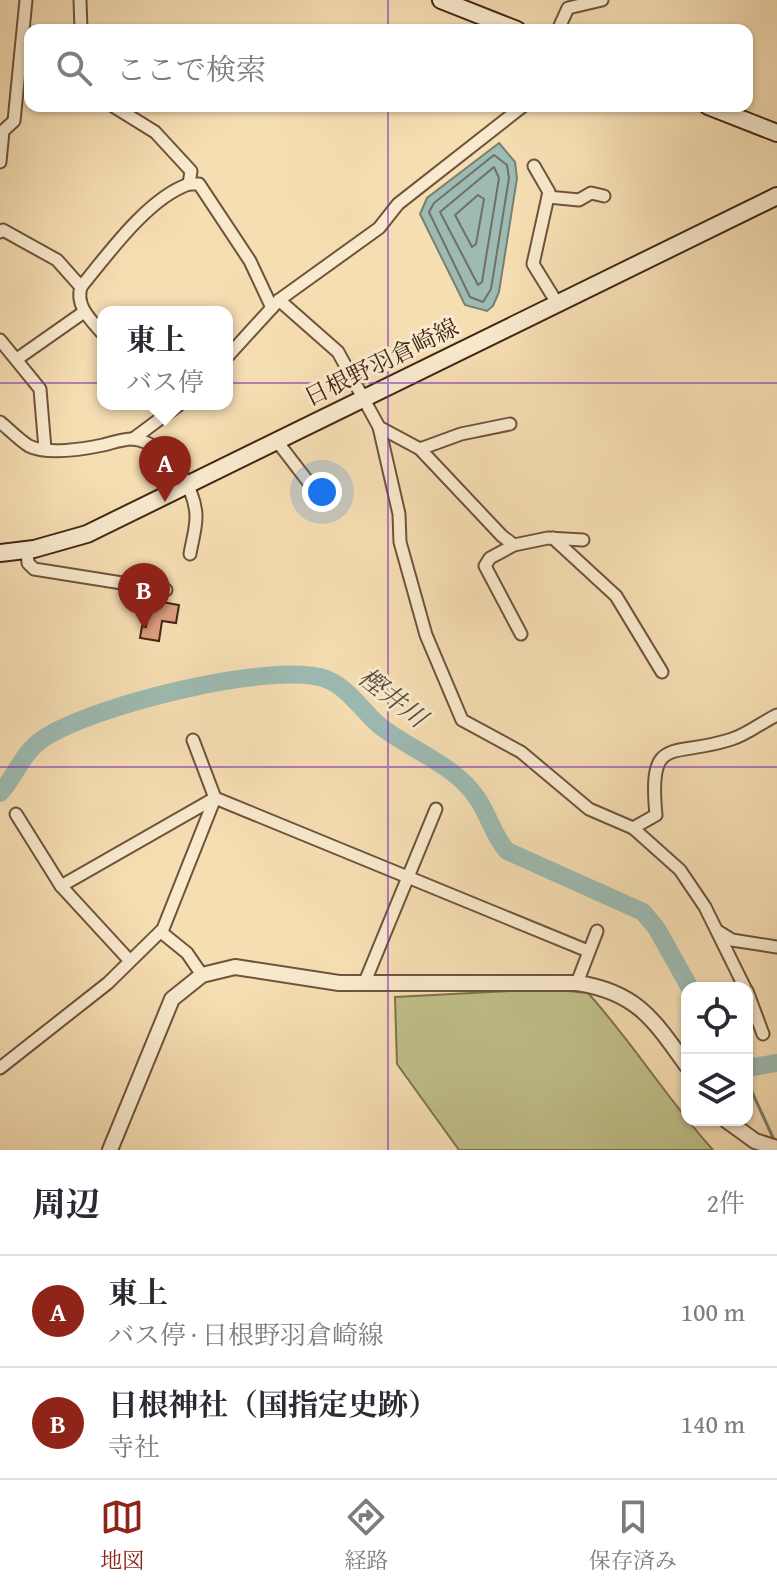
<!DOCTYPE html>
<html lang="ja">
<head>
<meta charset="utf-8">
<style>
	:root { --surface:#fff; --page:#f7f7f7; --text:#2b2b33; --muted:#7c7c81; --line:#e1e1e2; --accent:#8f2418 }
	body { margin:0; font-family:"Gentium Book Plus","Noto Serif JP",serif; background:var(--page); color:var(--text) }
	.controls { position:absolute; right:24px; bottom:24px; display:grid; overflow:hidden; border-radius:16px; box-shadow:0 2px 6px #0004 }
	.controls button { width:72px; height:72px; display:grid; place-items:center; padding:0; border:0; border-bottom:2px solid var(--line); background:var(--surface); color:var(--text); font:40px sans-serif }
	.you { position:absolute; left:322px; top:492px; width:28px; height:28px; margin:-20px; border:6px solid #fff; border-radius:50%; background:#1a73e8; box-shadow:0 0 0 12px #1a73e833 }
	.badge { display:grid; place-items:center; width:52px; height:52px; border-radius:50%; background:var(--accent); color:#fff; font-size:26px; font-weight:700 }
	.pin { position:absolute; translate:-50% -66px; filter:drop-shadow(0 2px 4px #0008) }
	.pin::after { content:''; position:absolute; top:42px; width:28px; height:24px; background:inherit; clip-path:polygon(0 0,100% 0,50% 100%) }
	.popup { position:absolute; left:97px; top:306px; width:136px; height:104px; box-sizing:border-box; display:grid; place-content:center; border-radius:16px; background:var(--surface); filter:drop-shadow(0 2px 6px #0005); font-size:26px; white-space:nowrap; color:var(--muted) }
	.popup b { font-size:30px; color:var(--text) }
	.popup::after { content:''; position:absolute; left:50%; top:100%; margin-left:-16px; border:16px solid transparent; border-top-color:var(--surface) }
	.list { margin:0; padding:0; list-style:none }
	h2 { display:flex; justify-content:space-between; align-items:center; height:104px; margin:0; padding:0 32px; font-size:34px }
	h2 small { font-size:26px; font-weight:400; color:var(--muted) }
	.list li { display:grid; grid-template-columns:52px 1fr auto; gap:24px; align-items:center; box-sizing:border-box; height:112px; padding:0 32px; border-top:2px solid var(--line) }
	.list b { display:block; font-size:30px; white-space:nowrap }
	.list p { margin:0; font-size:26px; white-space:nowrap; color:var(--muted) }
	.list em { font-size:26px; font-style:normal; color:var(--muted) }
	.icon { flex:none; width:44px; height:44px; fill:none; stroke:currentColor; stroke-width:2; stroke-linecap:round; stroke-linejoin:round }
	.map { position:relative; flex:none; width:777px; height:1150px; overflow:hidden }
	.search { position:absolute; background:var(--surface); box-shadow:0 2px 6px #0004; left:24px; right:24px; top:24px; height:88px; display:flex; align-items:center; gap:20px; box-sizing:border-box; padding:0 28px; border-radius:16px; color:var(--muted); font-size:30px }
	.sheet { height:328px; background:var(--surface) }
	nav { display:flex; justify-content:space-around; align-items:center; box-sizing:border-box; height:112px; border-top:2px solid var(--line); background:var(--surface); font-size:22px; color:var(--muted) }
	nav a { display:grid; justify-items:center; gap:4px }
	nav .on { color:var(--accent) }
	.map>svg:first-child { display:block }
	.green { fill:#c0c08a; stroke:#817250; stroke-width:2 }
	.water { fill:#9dbbb2; stroke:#797f73; stroke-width:2 }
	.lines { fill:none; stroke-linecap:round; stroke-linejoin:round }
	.shore { stroke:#707064; stroke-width:2 }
	.stream { stroke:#797f73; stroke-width:3 }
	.river { stroke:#9dbbb2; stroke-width:18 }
	.building { fill:#dd9e7f; stroke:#422515; stroke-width:2 }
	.minor-casing { stroke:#6f533c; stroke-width:15 }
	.tertiary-casing { stroke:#6f533c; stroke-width:18 }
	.secondary-casing { stroke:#422515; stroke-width:20 }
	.minor { stroke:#f9eace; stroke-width:11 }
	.tertiary { stroke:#f9eace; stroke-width:14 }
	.secondary { stroke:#f9eace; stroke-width:16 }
	.grid { fill:none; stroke:#7b2cbf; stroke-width:2; stroke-opacity:0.55 }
	.labels { text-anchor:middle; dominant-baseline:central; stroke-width:6; stroke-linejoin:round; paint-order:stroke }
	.street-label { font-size:24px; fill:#422515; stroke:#f9eace }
	.water-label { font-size:26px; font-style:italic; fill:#594a3c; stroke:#f9eace }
</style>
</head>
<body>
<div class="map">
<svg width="777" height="1150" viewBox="0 0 777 1150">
	<rect width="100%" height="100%" fill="#f6deb3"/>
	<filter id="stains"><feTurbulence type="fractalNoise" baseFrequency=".0025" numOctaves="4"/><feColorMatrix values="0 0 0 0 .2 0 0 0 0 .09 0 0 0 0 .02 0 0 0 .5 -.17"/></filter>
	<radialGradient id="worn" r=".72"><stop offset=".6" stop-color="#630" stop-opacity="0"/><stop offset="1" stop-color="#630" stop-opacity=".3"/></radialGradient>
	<!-- green -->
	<path class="green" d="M547 989 588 993C633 1043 668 1100 713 1150H459L397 1064 395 997Z"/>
	<!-- water -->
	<polygon class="water" points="499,143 515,162 517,178 499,292 493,306 487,311 465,305 420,214 427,198"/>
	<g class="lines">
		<!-- shore -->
		<g class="shore">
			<polygon points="494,155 507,165 509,178 491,289 483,302 470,297 429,212 434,203"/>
			<polygon points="494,167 499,178 482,282 478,285 440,212"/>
			<polygon points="478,195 484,199 476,244 472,247 455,215"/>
		</g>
		<!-- stream -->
		<polyline class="stream" points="747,1081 775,1142"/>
		<!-- river -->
		<g class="river">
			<path d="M0 793C15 777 22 754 40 741 85 707 273 660 326 679 348 687 363 712 380 726 412 751 454 764 477 798 489 815 493 835 507 851L643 912 657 929 690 988"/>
			<polyline points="747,1068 777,1063"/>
		</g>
	</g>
	<!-- building -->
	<polygon class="building" points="151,600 179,605 176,623 162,621 159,641 140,638 142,626 146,627"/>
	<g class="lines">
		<!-- minor casing -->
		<g class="minor-casing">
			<g id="minor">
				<polyline points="80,0 81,30"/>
				<polyline points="558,30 568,8 602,0"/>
				<polyline points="0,162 3,131 14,121 26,0"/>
				<polyline points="534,166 549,192 533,264 557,303"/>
				<polyline points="189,184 199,184 250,261 272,308"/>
				<polyline points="548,197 579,200 591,193 604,196"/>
				<path d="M0 232 3 230 57 260 81 287C108 254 148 198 189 184L191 171 155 132 113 106"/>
				<path d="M81 287C75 306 91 320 103 334"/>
				<polyline points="279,300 338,352 379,427 420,449 461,434 510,424"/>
				<polyline points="0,340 40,389 45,449"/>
				<polyline points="227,357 279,300 379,228 398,204 523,106"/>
				<polyline points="17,359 84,312"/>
				<path d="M0 422C9 429 19 440 29 446 47 455 84 449 103 445 112 443 125 438 134 439 166 444 196 486 196 517 196 529 192 542 190 554"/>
				<polyline points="379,427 399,514 400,542 426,635 462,720 521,752 589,809 633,828 680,870 705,907 745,988"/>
				<polyline points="133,439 180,404"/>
				<polyline points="276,440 323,501"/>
				<polyline points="420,449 502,536 514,545 548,538 583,540"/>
				<polyline points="553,538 616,596 662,672"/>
				<polyline points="514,545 490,558 485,566 521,634"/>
				<polyline points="27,550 28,563 34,569 166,590"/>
				<polyline points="16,814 61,886 130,961"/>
				<path d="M633 828 656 815C648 732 672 759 732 739 748 734 762 722 777 715"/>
				<polyline points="61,886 215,798 588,951"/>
				<polyline points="161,932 187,953 202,975"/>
				<polyline points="719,932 732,940 777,947"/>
				<polyline points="577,983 597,931"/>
				<polyline points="364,984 436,809"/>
				<polyline points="747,991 763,1034"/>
				<polyline points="0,1068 108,983 163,929 215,798 193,740"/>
			</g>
		</g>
		<!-- tertiary casing -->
		<g class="tertiary-casing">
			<g id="tertiary">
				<polyline points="726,1120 755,1141 777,1148"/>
				<path d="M110 1150 172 999 202 975 235 967 339 983H577C637 992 654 1020 687 1066"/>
			</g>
		</g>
		<!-- secondary casing -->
		<g class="secondary-casing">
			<g id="secondary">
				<polyline points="441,0 517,30"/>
				<polyline points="708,106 777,133"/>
				<polyline points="0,553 34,549 87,534 777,196"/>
			</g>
		</g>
		<!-- minor -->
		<use href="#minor" class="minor"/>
		<!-- tertiary -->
		<use href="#tertiary" class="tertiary"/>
		<!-- secondary -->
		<use href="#secondary" class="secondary"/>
	</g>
	<!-- grid -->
	<path class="grid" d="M388 0V30M388 106V1150M0 383H777M0 767H777"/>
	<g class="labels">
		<!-- street labels -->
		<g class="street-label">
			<text transform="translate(381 362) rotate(-26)">日根野羽倉崎線</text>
		</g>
		<!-- water labels -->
		<g class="water-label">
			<text transform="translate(393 697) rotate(38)">樫井川</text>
		</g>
	</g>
	<rect width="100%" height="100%" filter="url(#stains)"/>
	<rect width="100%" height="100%" fill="url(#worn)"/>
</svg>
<div class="controls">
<button><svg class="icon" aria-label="locate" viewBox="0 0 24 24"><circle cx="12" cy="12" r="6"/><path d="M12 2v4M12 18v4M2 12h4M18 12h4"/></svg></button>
<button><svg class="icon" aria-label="layers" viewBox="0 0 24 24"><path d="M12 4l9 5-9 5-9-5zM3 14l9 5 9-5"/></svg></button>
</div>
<div class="you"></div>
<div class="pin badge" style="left:165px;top:502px">A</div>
<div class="popup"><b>東上</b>バス停</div>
<div class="pin badge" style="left:144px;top:629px">B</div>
<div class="search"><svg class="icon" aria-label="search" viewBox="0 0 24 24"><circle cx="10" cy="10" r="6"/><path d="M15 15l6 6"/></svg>ここで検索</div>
</div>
<section class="sheet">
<h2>周辺<small>2件</small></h2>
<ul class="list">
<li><span class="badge">A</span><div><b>東上</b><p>バス停 · 日根野羽倉崎線</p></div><em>100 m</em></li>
<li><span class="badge">B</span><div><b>日根神社（国指定史跡）</b><p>寺社</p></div><em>140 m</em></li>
</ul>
</section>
<nav>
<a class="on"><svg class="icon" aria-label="map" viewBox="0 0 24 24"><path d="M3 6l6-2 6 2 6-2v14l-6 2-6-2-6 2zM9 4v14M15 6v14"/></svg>地図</a>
<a><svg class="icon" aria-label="directions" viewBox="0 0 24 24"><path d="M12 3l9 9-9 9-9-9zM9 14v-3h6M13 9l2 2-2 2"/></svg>経路</a>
<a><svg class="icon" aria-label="saved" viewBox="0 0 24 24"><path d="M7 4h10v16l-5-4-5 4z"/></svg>保存済み</a>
</nav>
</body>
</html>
